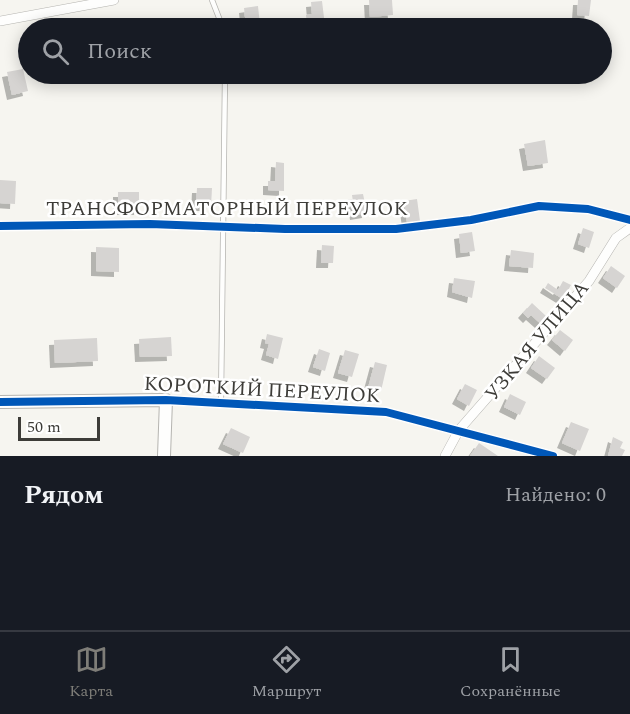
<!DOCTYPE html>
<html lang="ru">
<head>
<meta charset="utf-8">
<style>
	:root { --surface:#171b24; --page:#242831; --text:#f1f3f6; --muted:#9ea1a6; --line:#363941; --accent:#7e7d78 }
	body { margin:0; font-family:Spectral,serif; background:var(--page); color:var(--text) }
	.scale { position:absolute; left:18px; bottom:15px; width:82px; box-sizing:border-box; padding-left:6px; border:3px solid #3d3c38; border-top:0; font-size:16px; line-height:21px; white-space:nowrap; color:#3d3c38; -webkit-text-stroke:4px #fff; paint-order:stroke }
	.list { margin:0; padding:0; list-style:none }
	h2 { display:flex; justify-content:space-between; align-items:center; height:78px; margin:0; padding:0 24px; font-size:26px }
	h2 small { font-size:20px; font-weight:400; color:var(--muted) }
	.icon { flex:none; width:33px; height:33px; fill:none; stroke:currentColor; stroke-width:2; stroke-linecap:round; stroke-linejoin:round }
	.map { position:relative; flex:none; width:630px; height:456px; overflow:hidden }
	.search { position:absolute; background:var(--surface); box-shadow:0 3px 15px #0003; left:18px; right:18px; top:18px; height:66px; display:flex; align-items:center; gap:15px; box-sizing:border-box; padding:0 21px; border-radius:33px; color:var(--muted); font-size:22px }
	.sheet { height:174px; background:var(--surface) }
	nav { display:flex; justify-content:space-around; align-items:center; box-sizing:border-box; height:84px; border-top:2px solid var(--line); background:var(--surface); font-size:16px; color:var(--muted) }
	nav a { display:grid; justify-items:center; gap:3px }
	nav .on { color:var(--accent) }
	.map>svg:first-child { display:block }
	.building { fill:#d6d4d2; filter:url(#shadow) }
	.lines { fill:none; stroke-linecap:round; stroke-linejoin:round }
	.lane-casing { stroke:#b5b4b0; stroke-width:6 }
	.street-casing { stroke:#b5b4b0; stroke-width:10 }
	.secondary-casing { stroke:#b5b4b0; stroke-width:14 }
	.lane { stroke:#fefefd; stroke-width:4.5 }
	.street { stroke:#fefefd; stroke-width:9 }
	.secondary { stroke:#fefefd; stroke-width:12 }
	.cycleway-casing { stroke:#fff; stroke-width:11 }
	.cycleway { stroke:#0057b8; stroke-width:8 }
	.labels { text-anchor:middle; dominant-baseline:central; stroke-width:5; stroke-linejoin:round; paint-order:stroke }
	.street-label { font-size:20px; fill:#3d3c38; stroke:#fff }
</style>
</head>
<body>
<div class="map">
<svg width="630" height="456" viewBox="0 0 630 456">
	<defs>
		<filter id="shadow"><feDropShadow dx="-5" dy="5" stdDeviation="0" flood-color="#0004"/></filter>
	</defs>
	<rect width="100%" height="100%" fill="#f6f5f0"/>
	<!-- building -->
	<g class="building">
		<polygon points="369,0 392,0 393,15 370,17"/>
		<polygon points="578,0 591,0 589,16 577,15"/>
		<polygon points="322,1 325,26 312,27 311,23 307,24 306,15 312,14 311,2"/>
		<polygon points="258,6 260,25 246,26 244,8"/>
		<polygon points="23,69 28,91 12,95 7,72"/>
		<polygon points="545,140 548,163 528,166 524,144"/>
		<polygon points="276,162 284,163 284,191 268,190 268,181 275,181"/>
		<polygon points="0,180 16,181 15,204 0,203"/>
		<polygon points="197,188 212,188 211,206 196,206"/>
		<rect x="118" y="192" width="21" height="18"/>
		<polygon points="363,194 367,213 355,215 352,195"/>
		<polygon points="417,199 420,221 407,222 404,201"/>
		<polygon points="583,228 594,232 589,248 578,244"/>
		<polygon points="472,232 475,251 461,253 459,234"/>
		<polygon points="322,245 334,246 333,263 321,263"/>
		<polygon points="96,247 119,248 119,272 96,271"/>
		<polygon points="511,250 534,253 533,268 509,266"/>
		<polygon points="611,266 625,276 617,288 603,278"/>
		<polygon points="454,278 475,281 472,298 452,292"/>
		<polygon points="563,281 571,285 563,299 545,288 548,283 558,290"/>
		<polygon points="532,303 546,316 540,323 531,315 528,318 523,313"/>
		<polygon points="560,330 573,340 565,351 552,340"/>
		<polygon points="267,334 283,338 278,359 266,355 269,344 265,343"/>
		<polygon points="171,337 172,356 140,357 139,339"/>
		<polygon points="97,338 98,361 55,363 54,340"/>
		<polygon points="319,349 330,353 325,371 313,367"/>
		<polygon points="345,350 359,354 352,377 338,373"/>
		<polygon points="539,356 555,368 547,379 531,368"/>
		<polygon points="375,362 387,365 381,391 368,388"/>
		<polygon points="465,384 477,390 469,406 457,399"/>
		<polygon points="510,394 526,402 520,415 504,407"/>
		<polygon points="571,422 589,429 580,451 562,443"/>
		<polygon points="231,428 250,437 243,453 223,444"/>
		<polygon points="613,437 623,442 620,448 625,450 622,456 608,456"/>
		<polygon points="479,443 498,456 470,456"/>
	</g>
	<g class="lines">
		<!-- lane casing -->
		<g class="lane-casing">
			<g id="lane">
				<polyline points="212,0 223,28"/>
				<polyline points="221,402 225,74"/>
			</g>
		</g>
		<!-- street casing -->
		<g class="street-casing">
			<g id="street">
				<polyline points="0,21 114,0"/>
				<polyline points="0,226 150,224 285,229 396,229 471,220 539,206 588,209 630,220"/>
				<polyline points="166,400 386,412 553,456"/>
				<polyline points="445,456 459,430 589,281 616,238 630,228"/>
			</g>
		</g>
		<!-- secondary casing -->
		<g class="secondary-casing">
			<polyline id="secondary" points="0,402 166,400 164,456"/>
		</g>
		<!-- lane -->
		<use href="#lane" class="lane"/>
		<!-- street -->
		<use href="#street" class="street"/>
		<!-- secondary -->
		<use href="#secondary" class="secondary"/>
		<!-- cycleway casing -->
		<g class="cycleway-casing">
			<g id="cycleway">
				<polyline points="0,226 150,224 285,229 396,229 471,220 539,206 588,209 630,220"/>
				<polyline points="0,402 166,400 386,412 553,456"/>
			</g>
		</g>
		<!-- cycleway -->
		<use href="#cycleway" class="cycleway"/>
	</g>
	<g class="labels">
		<!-- street labels -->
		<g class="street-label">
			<text x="227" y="209">ТРАНСФОРМАТОРНЫЙ ПЕРЕУЛОК</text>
			<text transform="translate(537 341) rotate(-50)">УЗКАЯ УЛИЦА</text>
			<text transform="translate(262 390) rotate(3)">КОРОТКИЙ ПЕРЕУЛОК</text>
		</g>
	</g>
</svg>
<div class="scale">50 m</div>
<div class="search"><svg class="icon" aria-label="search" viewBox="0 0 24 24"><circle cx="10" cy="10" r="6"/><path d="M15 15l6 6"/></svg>Поиск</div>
</div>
<section class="sheet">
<h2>Рядом<small>Найдено: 0</small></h2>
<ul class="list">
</ul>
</section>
<nav>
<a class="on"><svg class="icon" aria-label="map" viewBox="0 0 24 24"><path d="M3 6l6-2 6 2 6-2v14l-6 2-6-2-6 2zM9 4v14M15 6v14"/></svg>Карта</a>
<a><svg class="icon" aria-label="directions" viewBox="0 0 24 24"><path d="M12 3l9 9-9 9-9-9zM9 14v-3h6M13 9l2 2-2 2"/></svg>Маршрут</a>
<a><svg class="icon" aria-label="saved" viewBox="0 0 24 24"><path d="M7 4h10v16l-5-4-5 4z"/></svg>Сохранённые</a>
</nav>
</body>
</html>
